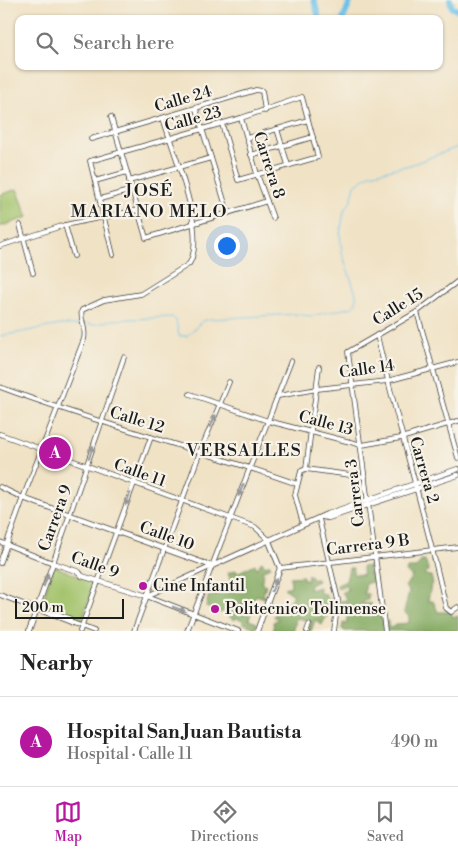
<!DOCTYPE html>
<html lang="en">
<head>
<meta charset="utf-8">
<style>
	:root { --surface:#fff; --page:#f6f6f6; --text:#222; --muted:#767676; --line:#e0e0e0; --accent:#b5179e }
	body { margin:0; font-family:"Libre Bodoni",serif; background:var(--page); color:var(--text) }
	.scale { position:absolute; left:15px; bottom:12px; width:109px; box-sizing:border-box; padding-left:5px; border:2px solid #1c1c1c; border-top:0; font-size:14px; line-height:18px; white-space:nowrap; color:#1c1c1c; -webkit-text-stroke:4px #f7f3e8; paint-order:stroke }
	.you { position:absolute; left:226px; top:245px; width:18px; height:18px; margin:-12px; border:4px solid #fff; border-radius:50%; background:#1a73e8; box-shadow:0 0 0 8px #1a73e833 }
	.badge { display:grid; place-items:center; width:32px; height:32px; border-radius:50%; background:var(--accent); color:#fff; font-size:16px; font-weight:700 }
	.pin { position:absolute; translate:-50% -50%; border:2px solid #fff; box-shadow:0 1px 5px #0006 }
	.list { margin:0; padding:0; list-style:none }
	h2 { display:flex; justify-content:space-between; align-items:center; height:65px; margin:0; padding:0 20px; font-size:21px }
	h2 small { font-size:16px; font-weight:400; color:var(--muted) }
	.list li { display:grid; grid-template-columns:32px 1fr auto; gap:15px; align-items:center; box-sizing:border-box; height:90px; padding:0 20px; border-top:1px solid var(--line) }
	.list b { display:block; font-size:19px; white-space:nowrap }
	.list p { margin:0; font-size:16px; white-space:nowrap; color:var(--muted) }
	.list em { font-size:16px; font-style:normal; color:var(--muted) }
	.icon { flex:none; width:28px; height:28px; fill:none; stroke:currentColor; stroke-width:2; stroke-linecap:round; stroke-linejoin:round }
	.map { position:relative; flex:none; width:458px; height:631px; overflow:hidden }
	.search { position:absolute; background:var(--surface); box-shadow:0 1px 4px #0004; left:15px; right:15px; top:15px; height:55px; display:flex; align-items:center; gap:12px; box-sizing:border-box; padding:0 18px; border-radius:10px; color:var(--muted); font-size:19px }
	.sheet { height:155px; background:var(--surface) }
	nav { display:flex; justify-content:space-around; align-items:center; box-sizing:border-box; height:70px; border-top:1px solid var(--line); background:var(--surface); font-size:14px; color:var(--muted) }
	nav a { display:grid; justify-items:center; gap:2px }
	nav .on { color:var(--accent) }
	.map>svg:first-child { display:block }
	.green { fill:#a2c26b; stroke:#5f6f44 }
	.forest { fill:#81a85f; stroke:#4e623e }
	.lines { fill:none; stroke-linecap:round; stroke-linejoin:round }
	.stream { stroke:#6dc2ea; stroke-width:1 }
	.river { stroke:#6dc2ea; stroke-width:6 }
	.minor-casing { stroke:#3c3a35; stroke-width:5.5 }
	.major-casing { stroke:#3c3a35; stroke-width:6 }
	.minor { stroke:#fff; stroke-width:4 }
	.major { stroke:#fff; stroke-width:4.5 }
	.oneway { fill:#999 }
	.poi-dot { fill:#b5179e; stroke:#f7f3e8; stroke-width:2 }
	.labels { text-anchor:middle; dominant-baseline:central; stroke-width:4.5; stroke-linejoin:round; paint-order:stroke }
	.street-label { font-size:16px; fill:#1c1c1c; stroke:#f7f3e8 }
	.poi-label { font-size:16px; fill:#1c1c1c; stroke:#f7f3e8; text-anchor:start }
	.neighbourhood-label { font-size:18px; letter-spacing:1px; fill:#1c1c1c; stroke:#f7f3e8 }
</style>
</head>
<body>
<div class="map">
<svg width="458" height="631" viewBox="0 0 458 631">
	<rect width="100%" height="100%" fill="#f7f3e8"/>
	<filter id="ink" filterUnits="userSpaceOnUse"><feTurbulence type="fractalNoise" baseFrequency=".02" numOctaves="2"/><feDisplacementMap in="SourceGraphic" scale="10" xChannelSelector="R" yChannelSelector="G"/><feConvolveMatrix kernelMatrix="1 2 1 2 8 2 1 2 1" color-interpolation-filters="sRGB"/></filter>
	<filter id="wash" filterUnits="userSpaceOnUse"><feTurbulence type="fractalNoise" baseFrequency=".0096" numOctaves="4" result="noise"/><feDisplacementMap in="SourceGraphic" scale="20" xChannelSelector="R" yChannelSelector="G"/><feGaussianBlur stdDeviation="1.12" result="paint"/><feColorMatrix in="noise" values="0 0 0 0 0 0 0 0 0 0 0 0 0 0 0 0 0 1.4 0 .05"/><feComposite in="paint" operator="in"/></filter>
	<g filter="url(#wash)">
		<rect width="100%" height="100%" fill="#f0e2c5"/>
		<!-- green -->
		<g class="green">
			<polygon points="17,189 28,217 0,227 0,195"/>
			<path d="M54 566 95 583 81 622 74 620C67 608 51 612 40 608Z"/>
		</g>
		<!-- forest -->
		<g class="forest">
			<polygon points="262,561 265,566 270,564 271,567 261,571 264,573 261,583 266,585 263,595 268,597 267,599 256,595 251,605 245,602 241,610 246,615 249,608 252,610 249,620 257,623 255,631 255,628 243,623 243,620 236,618 235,620 228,616 229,613 224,610 222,613 206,607 209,593 213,594 215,584 231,583 228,573 236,570 237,573 255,564 257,569"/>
			<polygon points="421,561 425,561 429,571 425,572 425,575 431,576 433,584 431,584 428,601 433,601 438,612 451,612 453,617 458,616 458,631 386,631 387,620 391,628 396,624 409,623 409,617 404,612 409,591 405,587 412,576 406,572 407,568 416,568"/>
			<polygon points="369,566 368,574 374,574 376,582 366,583 364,594 368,594 368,600 363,601 363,604 371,603 372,610 381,610 384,631 345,631 342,629 343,623 347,624 347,614 349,615 350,610 344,610 342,613 339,612 340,601 347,600 342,592 348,590 346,586 338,589 337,585 346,581 349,568 353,568 353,574 363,575 362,567"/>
			<path d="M308 574 311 576V579H317L318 581 310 585 309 590 319 587 320 593 326 594 327 599H336C334 610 326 615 322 625L315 620 311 631H307L311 621 296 618 294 630 274 631 273 622 277 620 278 618 274 617 275 612 287 611 285 605 294 595 284 588 291 586 290 577 303 576V579L307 581Z"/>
		</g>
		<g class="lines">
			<!-- stream -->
			<g class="stream">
				<polyline points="87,323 92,325 112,320 172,317 176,320 179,336 187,336 202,321 211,319 296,314 311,316 353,307 356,302 356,294 342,253 340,234 344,211 351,201 355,185 370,174 410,165 458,147"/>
				<polyline points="0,336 60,325 81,325"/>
			</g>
			<!-- river -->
			<g class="river">
				<polyline points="314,0 319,19"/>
				<polyline points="450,0 452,8 458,10"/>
				<polyline points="343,19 351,0"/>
			</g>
		</g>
	</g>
	<g filter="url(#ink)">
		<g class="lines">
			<!-- minor casing -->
			<g class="minor-casing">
				<g id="minor">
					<polyline points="196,109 228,213"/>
					<polyline points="111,117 146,238 267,201"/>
					<polyline points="241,118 257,174 273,218"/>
					<polyline points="277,129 288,165"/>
					<polyline points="247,138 308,120"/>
					<polyline points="91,139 256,90 262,91 265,111"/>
					<polyline points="251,155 313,137"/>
					<polyline points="95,181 127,172"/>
					<polyline points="129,181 211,158"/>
					<polyline points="100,199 132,190"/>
					<polyline points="20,225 33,273"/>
					<polyline points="65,225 74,256"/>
					<polyline points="0,246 65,225 138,210"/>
					<polyline points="113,255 90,161 241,118 302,97 318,157 238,180 222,124"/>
					<polyline points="417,312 458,458"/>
					<path d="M377 335C398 427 426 516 446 608L451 612 458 607"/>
					<path d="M0 387C98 424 199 449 297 484"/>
					<polyline points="190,394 268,421 362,445 401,438 458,421"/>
					<polyline points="278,396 317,389 387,381 458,362"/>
					<polyline points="0,434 255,527 268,539"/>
					<polyline points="306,469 319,367"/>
					<path d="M0 487 23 498 84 339C87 327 79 320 82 310L104 300 141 294 189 264C208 234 173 152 163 118"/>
					<polyline points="319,519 338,600 334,631"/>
					<polyline points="303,524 295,495 301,471 306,469 365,477"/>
					<polyline points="0,542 53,563 124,357"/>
					<polyline points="280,568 458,547"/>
					<polyline points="0,595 94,631"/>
					<polyline points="147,596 212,566"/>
					<polyline points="48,613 52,612 69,618 72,623"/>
					<polyline points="80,631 151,437"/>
					<polyline points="134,631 200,452 229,382"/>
					<polyline points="187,631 291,361"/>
					<polyline points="307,631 309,625"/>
					<polyline points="385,631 348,352 417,312 458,281"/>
				</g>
			</g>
			<!-- major casing -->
			<g class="major-casing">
				<g id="major">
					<polyline points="323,517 328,518 458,475"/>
					<polyline points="0,563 23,498 212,566 327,514 458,469"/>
					<polyline points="29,631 53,563 79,572 82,576 147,596 238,631"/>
					<polyline points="257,631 280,568 268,539"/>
				</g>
			</g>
			<!-- minor -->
			<use href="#minor" class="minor"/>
			<!-- major -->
			<use href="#major" class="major"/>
		</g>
		<!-- one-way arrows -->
		<defs><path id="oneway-solid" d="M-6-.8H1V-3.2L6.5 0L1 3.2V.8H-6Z" transform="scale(1.25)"/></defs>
		<g class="oneway">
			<use href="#oneway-solid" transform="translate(213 421) rotate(-68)"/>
			<use href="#oneway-solid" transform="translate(91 452) rotate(-73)"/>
			<use href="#oneway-solid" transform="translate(241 490) rotate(112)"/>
			<use href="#oneway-solid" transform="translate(128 499) rotate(111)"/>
			<use href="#oneway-solid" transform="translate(46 580) rotate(-71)"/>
			<use href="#oneway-solid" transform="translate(274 585) rotate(-69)"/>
			<use href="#oneway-solid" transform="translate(179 609) rotate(21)"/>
		</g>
	</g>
	<!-- markers -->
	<g class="poi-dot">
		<circle cx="143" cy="586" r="5"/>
		<circle cx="215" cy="609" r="5"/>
	</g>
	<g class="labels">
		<!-- street labels -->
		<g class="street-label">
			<text transform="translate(183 99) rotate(-16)">Calle 24</text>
			<text transform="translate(193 119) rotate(-15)">Calle 23</text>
			<text transform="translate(269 165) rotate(72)">Carrera 8</text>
			<text transform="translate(398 307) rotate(-32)">Calle 15</text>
			<text transform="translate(367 369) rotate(-8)">Calle 14</text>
			<text transform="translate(137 420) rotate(17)">Calle 12</text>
			<text transform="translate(326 423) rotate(15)">Calle 13</text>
			<text transform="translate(424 470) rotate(74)">Carrera 2</text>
			<text transform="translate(140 473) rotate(20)">Calle 11</text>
			<text transform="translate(355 493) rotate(-97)">Carrera 3</text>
			<text transform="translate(55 518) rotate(-70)">Carrera 9</text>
			<text transform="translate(167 536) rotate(20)">Calle 10</text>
			<text transform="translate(368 545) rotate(-7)">Carrera 9 B</text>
			<text transform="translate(95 565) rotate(20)">Calle 9</text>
		</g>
		<!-- poi labels -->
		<g class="poi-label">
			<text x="153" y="586">Cine Infantil</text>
			<text x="225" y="609">Politecnico Tolimense</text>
		</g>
		<!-- neighbourhood labels -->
		<g class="neighbourhood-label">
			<text x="149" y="190">JOSÉ<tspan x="149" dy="21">MARIANO MELO</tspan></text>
			<text x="244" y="450">VERSALLES</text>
		</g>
	</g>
</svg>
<div class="scale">200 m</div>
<div class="you"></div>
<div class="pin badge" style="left:55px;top:453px">A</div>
<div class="search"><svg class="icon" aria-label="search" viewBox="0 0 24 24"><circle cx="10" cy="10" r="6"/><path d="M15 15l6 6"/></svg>Search here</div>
</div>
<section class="sheet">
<h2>Nearby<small></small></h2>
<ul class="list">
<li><span class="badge">A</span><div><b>Hospital San Juan Bautista</b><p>Hospital · Calle 11</p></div><em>490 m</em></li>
</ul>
</section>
<nav>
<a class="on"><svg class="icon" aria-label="map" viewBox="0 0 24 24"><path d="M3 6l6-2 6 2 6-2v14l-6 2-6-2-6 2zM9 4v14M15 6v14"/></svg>Map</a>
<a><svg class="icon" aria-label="directions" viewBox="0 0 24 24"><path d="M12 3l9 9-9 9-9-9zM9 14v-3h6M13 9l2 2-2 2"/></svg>Directions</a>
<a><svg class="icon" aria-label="saved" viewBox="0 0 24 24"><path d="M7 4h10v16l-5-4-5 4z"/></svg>Saved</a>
</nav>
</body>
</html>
